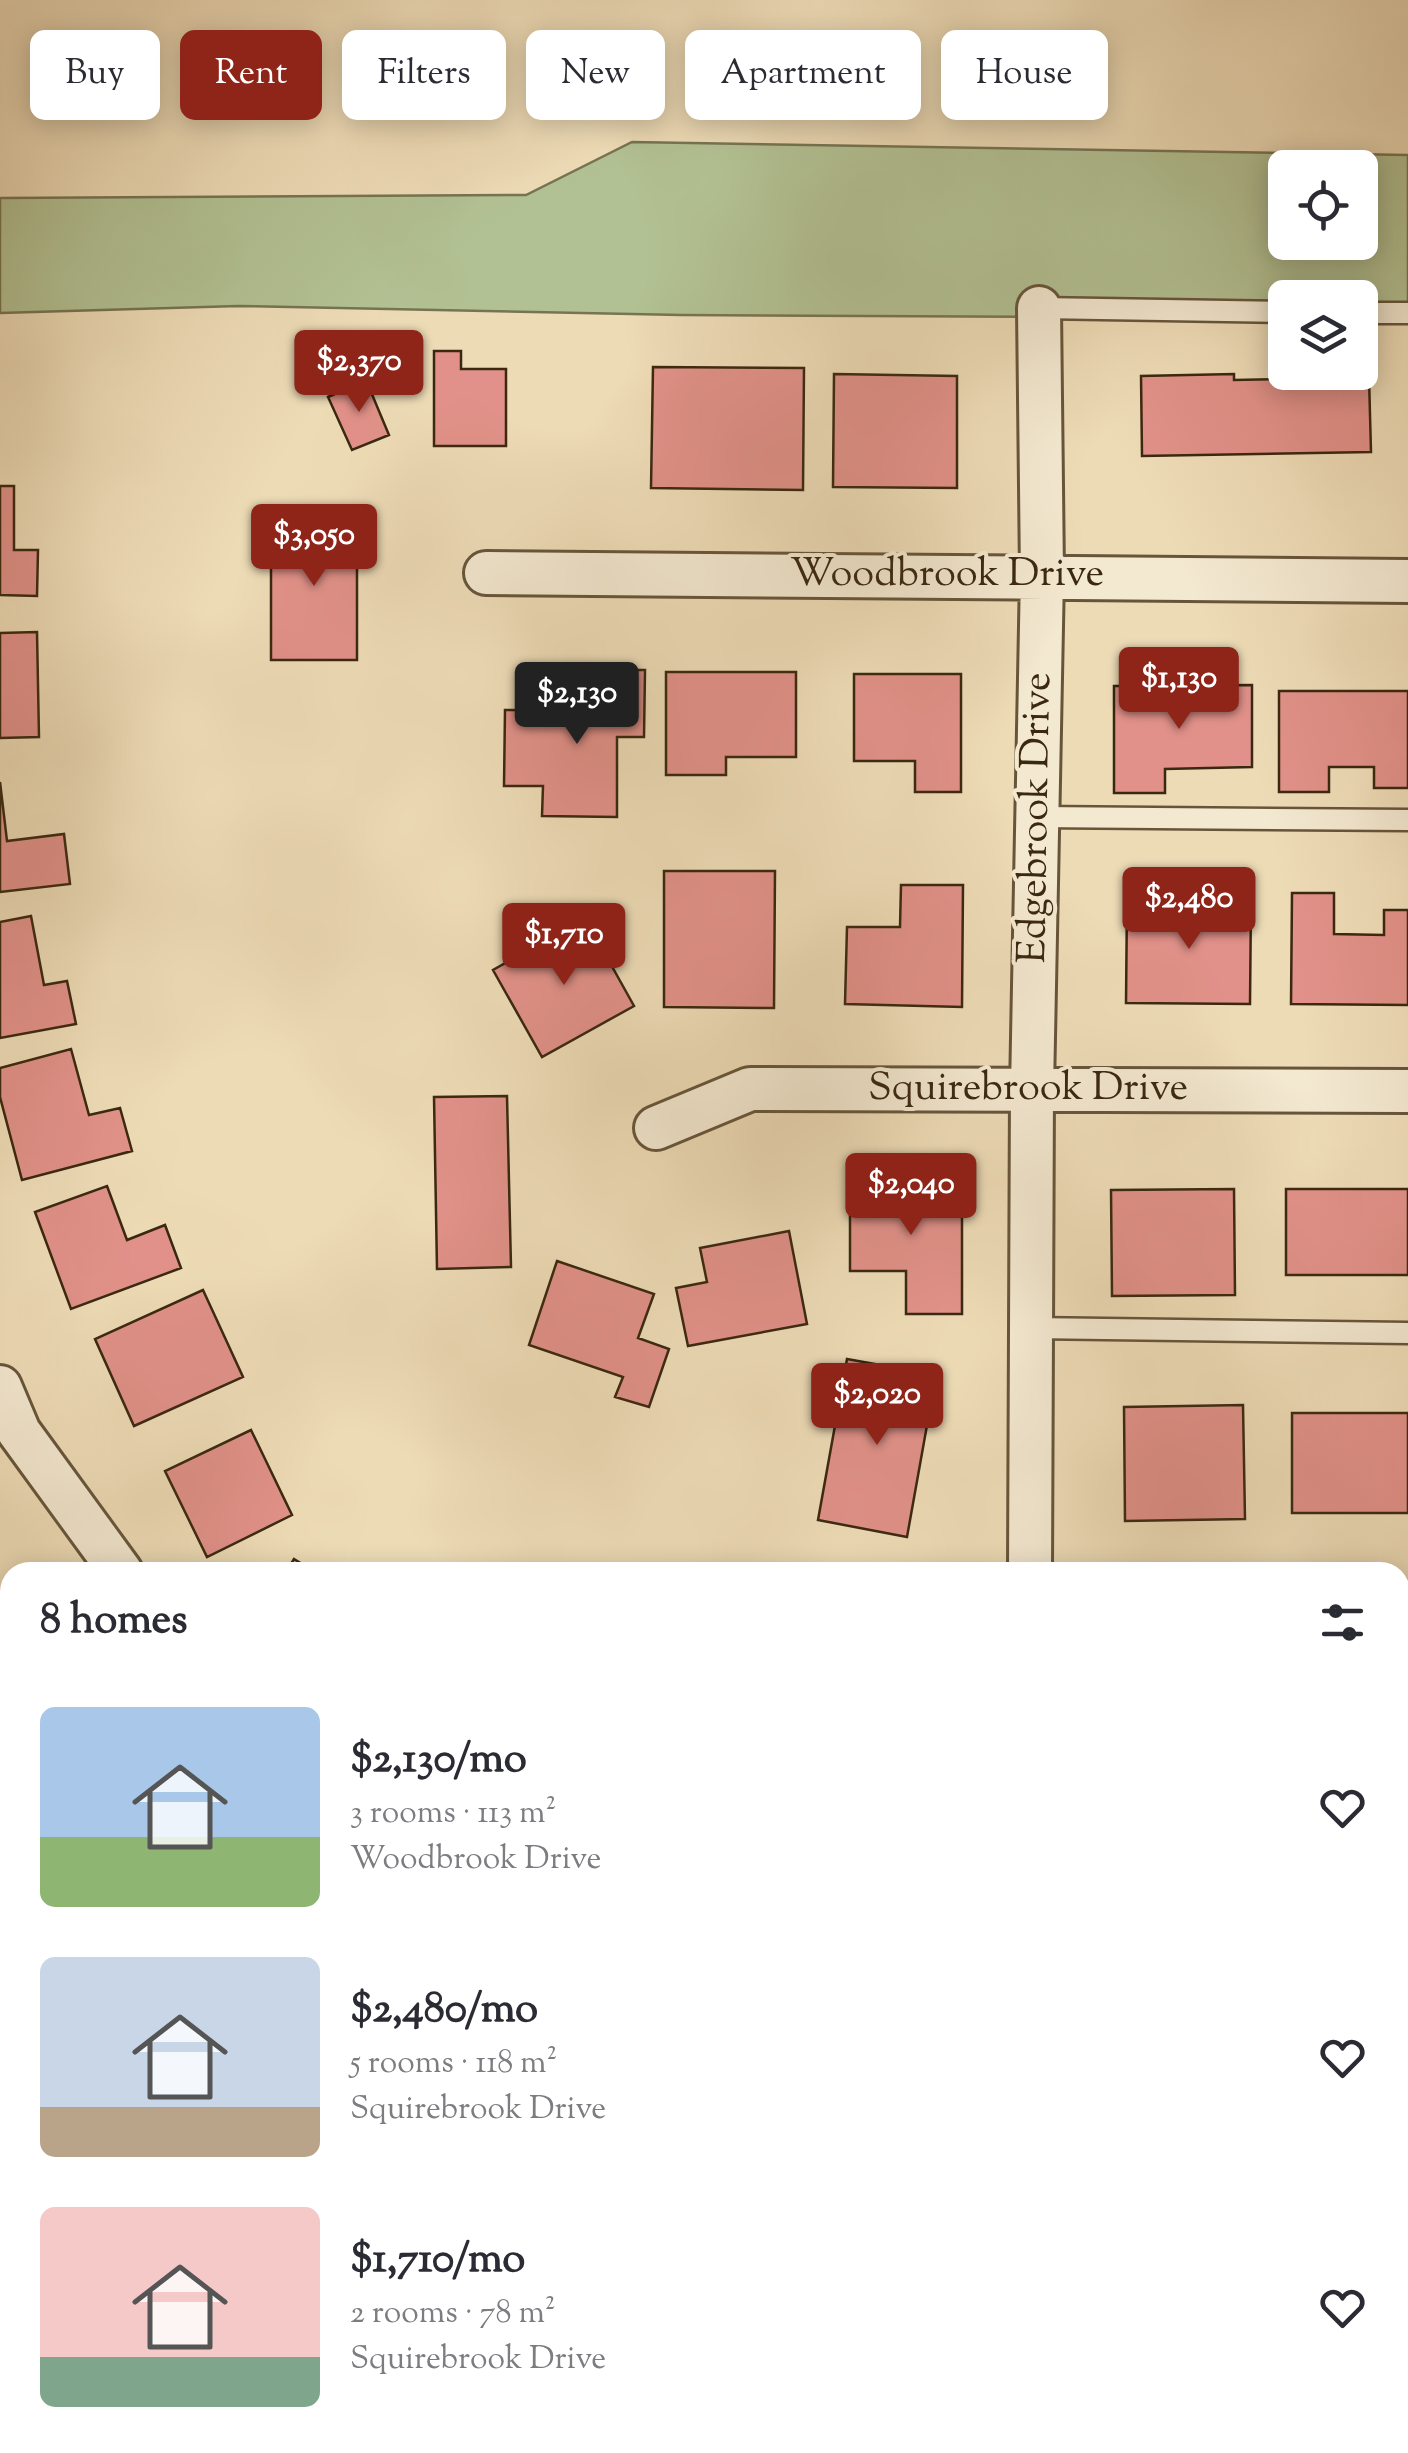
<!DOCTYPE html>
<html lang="en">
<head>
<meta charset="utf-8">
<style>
  body { margin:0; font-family:"Sorts Mill Goudy",serif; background:#f2f2f3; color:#2b2b33; height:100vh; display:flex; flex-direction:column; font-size:38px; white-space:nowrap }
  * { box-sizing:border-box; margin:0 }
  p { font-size:32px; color:#7c7c81 }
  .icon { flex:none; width:55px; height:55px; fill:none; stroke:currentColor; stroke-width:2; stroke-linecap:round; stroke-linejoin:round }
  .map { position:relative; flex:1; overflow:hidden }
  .panel { position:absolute; left:0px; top:1562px; width:1410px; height:892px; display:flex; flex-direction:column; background:#fff; border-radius:30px 30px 0 0; box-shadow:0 5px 25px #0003 }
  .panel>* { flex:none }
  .hud { position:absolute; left:30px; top:30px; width:1350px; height:90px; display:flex; gap:20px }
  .fabs { position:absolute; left:1268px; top:150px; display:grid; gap:20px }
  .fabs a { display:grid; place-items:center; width:110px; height:110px; border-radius:15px; background:#fff; box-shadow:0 5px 25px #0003; font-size:50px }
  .price { position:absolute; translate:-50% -85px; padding:0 22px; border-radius:10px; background:#8f2418; color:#fff; font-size:32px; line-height:65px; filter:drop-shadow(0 2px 5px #0008) }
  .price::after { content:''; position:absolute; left:50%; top:60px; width:30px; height:22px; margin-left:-15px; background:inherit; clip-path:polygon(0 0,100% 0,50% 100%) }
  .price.current { background:#222; color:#fff }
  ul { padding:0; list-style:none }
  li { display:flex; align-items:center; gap:30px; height:250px; padding:0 40px }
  li span { display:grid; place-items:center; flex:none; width:280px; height:200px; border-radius:15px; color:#555 }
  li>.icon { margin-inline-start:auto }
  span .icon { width:120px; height:120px; fill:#fffc; stroke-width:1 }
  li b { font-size:42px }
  h2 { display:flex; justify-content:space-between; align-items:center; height:120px; padding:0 40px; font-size:42px }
  .tag { padding:0 35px; border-radius:15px; background:#fff; box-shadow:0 5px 25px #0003; font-size:35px; line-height:90px }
  .tag.current { background:#8f2418; color:#fff }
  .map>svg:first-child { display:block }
</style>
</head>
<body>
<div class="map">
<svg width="1408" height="2453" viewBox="0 0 1408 2453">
  <rect width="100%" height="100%" fill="#eddbb6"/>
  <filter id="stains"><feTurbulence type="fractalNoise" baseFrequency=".002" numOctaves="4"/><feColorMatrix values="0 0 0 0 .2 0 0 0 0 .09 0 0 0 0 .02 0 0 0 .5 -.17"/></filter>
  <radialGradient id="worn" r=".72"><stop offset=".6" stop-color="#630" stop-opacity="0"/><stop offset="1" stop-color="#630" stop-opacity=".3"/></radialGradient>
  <!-- green -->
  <path fill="#b2c193" stroke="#767452" stroke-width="2.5" fill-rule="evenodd" d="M632,142l776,13v164h-48v-21h-75v20l-604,-3 -443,-9 -238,7v-115l526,-3zM1285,168h75v74h-75z"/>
  <!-- building -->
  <path fill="#e19189" stroke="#3a2810" stroke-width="2.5" d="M434,351h27v18h45v77h-72z
    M653,367l151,1 -1,122 -152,-2z
    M834,374l123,2v112l-124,-1z
    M1234,374v6l135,-3 2,75 -229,4 -1,-80z
    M366,380l23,55 -37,15 -24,-53z
    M0,486h14v64h24l-1,46 -37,-1z
    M271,518h86v142h-86z
    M37,632l2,105 -39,1v-105z
    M594,670h51l-1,67h-27v80l-75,-1 1,-30h-39l1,-76 89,1z
    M666,672h130v85h-70v18h-60z
    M854,674h107v118h-46v-31h-61z
    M1252,685v82l-87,2v24h-51v-107z
    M1279,691h129v97h-34v-21h-45v25h-50z
    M0,782l7,59 57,-7 6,50 -70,8z
    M664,871h111l-1,137 -110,-1z
    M901,885h62l-1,122 -117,-3 2,-77h53z
    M1292,893h42v41l50,1v-25h24v95l-117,-1z
    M1127,898l51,1v20h22v-21h51l-1,106 -124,-1z
    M31,916l13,69 23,-4 9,43 -76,14v-116z
    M585,918l49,88 -92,51 -49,-87z
    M71,1049l18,66 31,-7 12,43 -110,29 -22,-83v-29z
    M507,1096l4,171 -74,2 -3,-172z
    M850,1180h112v134h-56v-43h-56z
    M107,1186l20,54 38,-15 16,43 -110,41 -36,-97z
    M1234,1189l1,106 -123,1 -1,-106z
    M1286,1189h122v86h-122z
    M789,1231l18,93 -119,22 -12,-58 31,-6 -7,-34z
    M557,1261l97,33 -16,44 31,11 -20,58 -34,-10 8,-20 -94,-32z
    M203,1290l40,87 -109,49 -39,-87z
    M847,1359l89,16 -29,162 -89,-17z
    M1243,1405l2,114 -120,2 -1,-114z
    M1292,1413h116v100h-116z
    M251,1430l41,85 -85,42 -42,-86z
    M294,1559l21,13h-29z
    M1400,1719h8v81h-8z
    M0,1990h10v96h-5v-45h-5z
    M4,2315h6v116h-6z
    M649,2445h122v8h-122z
    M803,2445h134v8h-134z
    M992,2445h108v8h-108z
    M1197,2445h51l-5,8h-32z"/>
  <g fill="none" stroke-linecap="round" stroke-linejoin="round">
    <!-- lane casing -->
    <g stroke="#67553a" stroke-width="25">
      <path id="lane" d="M1039,308l246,4
        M1360,313h48
        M1037,817l371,3
        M1031,1328l377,5
        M0,1940h10
        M312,2453l3,-8"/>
    </g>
    <!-- street casing -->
    <g stroke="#67553a" stroke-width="48">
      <path id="street" d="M486,573l922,8
        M656,1128l94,-39 658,2
        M0,1387l19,45 102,140
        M1030,1572l2,-483 10,-514 -3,-267
        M0,1638l10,-6
        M568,2453v-8"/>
    </g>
    <!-- secondary casing -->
    <g stroke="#3a2810" stroke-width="60">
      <path id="secondary" d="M1400,1611l8,1
        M0,2182l10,-2"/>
    </g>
    <!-- lane -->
    <use href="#lane" stroke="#f3e8d0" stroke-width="20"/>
    <!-- street -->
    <use href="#street" stroke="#f3e8d0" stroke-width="42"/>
    <!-- secondary -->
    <use href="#secondary" stroke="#f3e8d0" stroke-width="55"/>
  </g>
  <g text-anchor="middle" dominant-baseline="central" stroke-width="8" stroke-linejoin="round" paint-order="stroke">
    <!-- street labels -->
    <g font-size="40" fill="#3a2810" stroke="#f3e8d0">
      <text x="947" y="575">Woodbrook Drive</text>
      <text transform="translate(1037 818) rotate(-89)">Edgebrook Drive</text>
      <text x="1028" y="1089">Squirebrook Drive</text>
    </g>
  </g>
  <rect width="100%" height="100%" filter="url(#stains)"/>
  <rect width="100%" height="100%" fill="url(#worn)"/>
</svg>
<div class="fabs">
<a><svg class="icon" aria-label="locate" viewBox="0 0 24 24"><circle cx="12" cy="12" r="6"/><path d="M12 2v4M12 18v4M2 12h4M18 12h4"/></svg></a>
<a><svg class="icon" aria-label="layers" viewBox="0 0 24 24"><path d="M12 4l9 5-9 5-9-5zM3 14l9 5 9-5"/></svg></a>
</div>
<b class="price" style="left:359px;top:415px">$2,370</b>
<b class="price" style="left:314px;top:589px">$3,050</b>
<b class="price" style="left:1179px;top:732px">$1,130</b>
<b class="price current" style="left:577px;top:747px">$2,130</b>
<b class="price" style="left:1189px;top:952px">$2,480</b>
<b class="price" style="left:564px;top:988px">$1,710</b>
<b class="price" style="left:911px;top:1238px">$2,040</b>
<b class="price" style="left:877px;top:1448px">$2,020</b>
<div class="hud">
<a class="tag">Buy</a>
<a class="tag current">Rent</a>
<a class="tag">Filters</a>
<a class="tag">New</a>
<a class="tag">Apartment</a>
<a class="tag">House</a>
</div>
<section class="panel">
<h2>8 homes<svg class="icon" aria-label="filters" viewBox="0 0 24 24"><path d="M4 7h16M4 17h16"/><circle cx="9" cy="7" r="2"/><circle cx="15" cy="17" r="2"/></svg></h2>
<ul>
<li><span style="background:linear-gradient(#a9c7e8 65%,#8fb573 0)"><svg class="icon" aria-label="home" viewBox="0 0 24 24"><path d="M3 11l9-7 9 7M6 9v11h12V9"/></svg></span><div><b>$2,130/mo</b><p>3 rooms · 113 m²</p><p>Woodbrook Drive</p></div><svg class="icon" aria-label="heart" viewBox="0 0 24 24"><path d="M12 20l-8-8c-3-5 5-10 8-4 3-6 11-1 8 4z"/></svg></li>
<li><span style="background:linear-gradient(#c9d6e8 75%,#b9a48a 0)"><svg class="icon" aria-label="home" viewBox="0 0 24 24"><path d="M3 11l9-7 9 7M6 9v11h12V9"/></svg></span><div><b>$2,480/mo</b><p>5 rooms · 118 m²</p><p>Squirebrook Drive</p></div><svg class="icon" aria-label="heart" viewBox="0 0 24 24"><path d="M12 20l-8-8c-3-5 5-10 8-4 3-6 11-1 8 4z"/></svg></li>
<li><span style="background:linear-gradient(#f6c9c9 75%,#7fa58c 0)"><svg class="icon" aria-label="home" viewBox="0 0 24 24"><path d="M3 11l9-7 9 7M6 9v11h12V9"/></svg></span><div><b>$1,710/mo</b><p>2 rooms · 78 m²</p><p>Squirebrook Drive</p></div><svg class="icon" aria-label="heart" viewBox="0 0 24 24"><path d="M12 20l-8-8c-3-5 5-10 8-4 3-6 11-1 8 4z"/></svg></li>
</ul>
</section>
</div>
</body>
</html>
